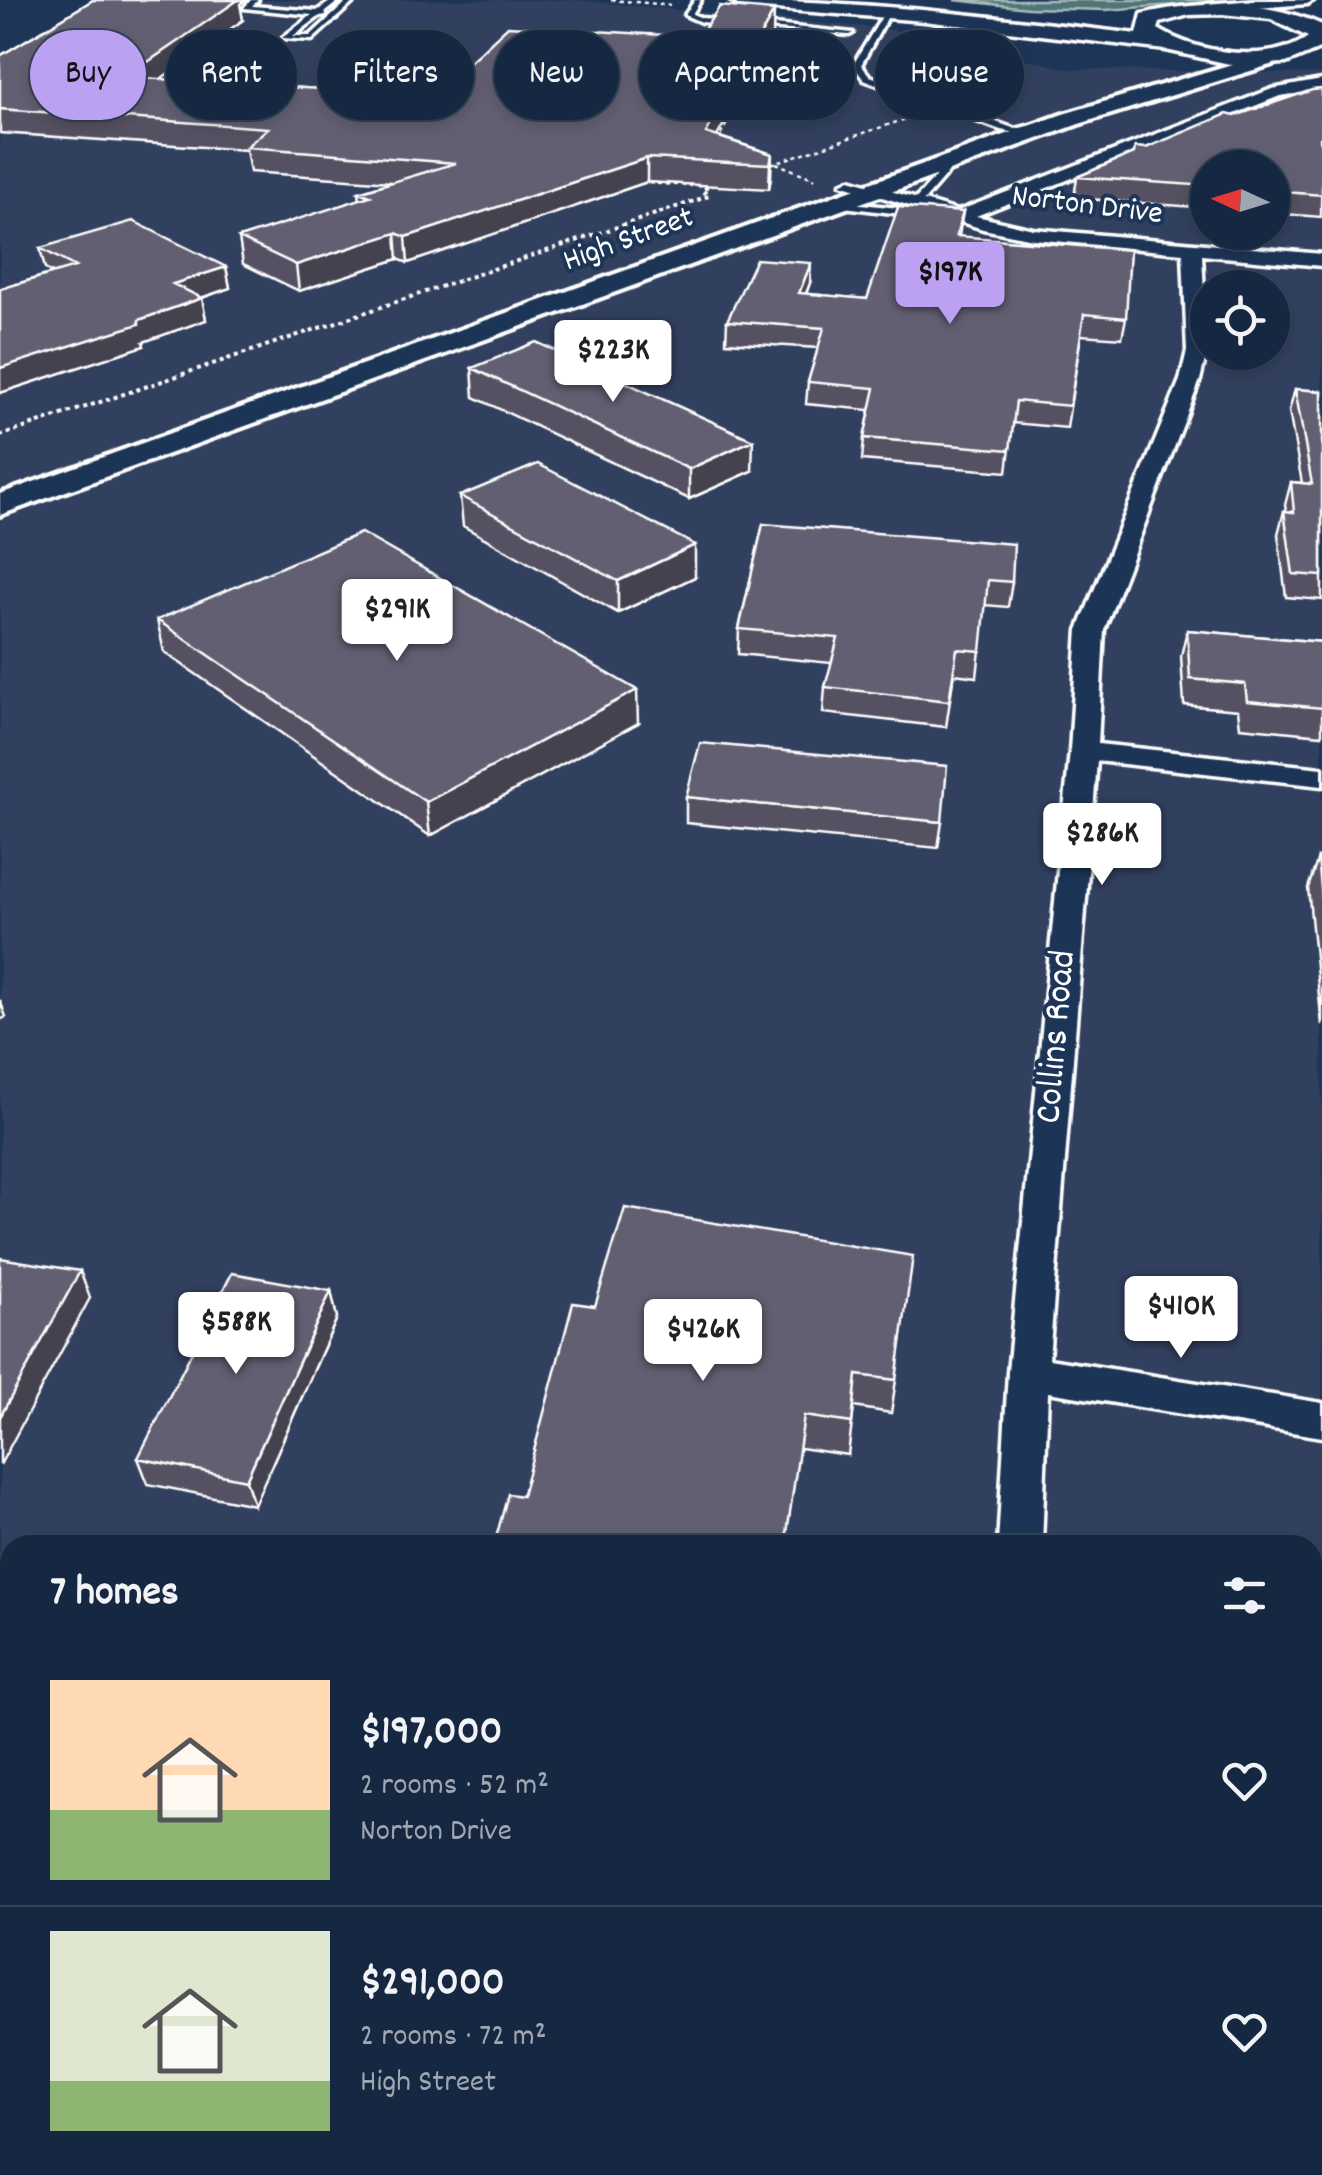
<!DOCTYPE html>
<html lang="en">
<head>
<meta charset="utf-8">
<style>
  body { margin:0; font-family:Dekko,sans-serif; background:#1f3048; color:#f1f3f6; height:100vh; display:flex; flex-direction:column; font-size:38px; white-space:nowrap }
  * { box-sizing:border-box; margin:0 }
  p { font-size:32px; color:#9ea6b1 }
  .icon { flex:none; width:55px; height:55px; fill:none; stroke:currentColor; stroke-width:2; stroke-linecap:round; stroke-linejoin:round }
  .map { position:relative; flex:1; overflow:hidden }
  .side { position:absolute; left:0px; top:1535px; width:1322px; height:640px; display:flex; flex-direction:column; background:#162841; border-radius:30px 30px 0 0; box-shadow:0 5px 15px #0003,0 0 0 2px #35445a }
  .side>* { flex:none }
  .guide { position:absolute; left:30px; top:30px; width:1262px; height:90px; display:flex; gap:20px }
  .needle { width:65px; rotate:274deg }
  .buttons { position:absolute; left:1190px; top:150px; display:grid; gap:20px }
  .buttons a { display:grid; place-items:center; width:100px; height:100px; border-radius:50%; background:#162841; box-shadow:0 5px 15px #0003,0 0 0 2px #35445a; font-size:50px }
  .price { position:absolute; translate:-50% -85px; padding:0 22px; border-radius:10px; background:#fff; color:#222; font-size:32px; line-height:65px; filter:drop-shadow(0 2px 5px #0008) }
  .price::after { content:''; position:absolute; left:50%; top:60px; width:30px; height:22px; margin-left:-15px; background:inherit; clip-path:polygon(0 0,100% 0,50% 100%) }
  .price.on { background:#bca0f2; color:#111 }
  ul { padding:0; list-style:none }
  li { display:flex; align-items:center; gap:30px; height:250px; padding:0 50px }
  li+li { border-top:2px solid #35445a }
  li span { display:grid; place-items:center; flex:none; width:280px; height:200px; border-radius:0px; color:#555 }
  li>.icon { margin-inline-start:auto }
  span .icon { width:120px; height:120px; fill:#fffc; stroke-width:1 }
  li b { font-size:42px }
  h2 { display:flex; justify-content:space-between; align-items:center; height:120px; padding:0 50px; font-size:42px }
  .tag { padding:0 35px; border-radius:45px; background:#162841; box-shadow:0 5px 15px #0003,0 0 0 2px #35445a; font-size:35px; line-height:90px }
  .tag.on { background:#bca0f2; color:#111 }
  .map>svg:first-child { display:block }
</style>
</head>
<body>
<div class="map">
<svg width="1322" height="2175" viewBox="0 0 1322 2175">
  <rect width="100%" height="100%" fill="#1d3557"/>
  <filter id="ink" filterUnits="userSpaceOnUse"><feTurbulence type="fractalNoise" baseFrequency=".01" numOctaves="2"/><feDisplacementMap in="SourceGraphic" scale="20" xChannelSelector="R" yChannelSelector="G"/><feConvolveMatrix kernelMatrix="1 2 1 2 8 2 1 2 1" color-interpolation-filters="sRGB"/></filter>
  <g filter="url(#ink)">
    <!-- built -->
    <path fill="#32415f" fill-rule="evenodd" d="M108,0h464l315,29 182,40 253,5v2101h-1322v-2111zM1208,168h64v64h-64zM1208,288h64v64h-64zM10,1545h1302v620h-1302z"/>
    <!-- green -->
    <path fill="#507576" stroke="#a8baba" stroke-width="2.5" d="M954,0h285l-133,10 -78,-2z"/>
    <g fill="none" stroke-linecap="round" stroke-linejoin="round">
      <!-- service casing -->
      <g stroke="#fff" stroke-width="7">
        <path id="service" d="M251,0h7l-6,6 65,5 16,-11h7l-15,12 1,3 -6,1 -27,20h17l39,-36h7l-44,40 -30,-2 30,-23 -68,-7z
          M695,0h6l-9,14 10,4 151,15 -4,2 -148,-13 -16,-7z
          M886,10l5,1 -30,54 9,11 137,50 9,3 20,-5 3,4 -23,5 -15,-3 -137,-50 -11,-15z
          M952,158l7,2 -39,45h-6v-4z
          M832,201l86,9 4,3 -4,3 -83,-10z"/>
      </g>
      <!-- minor casing -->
      <g stroke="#fff" stroke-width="7">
        <path id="minor" d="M1256,0h58l-7,4 -101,8 -7,-4 7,-4z
          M1322,80v10l-42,6 -304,120 57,13 289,25v12l-120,-11 5,96 -7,29 -96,250 -6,114 224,24v18l-225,-25 -48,598 273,44v34l-274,-45 -6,153h-44l10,-173 62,-621 8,-121 102,-250 7,-29 -4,-98 -150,-14 -50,-10 -142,-45 9,-5 108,32 314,-122z
          M0,1679l10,2v46l-10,-2z
          M952,2165h56l-1,10h-56z"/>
      </g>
      <!-- secondary casing -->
      <g stroke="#fff" stroke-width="8">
        <path id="secondary" d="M1286,48l10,6 -3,4 -214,66 -1079,391v-21l1063,-380z"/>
      </g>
      <!-- trunk casing -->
      <g stroke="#fff" stroke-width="7">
        <path id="trunk" d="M729,0c138,0 272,18 408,34l5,-20c59,-14 125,-14 180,11v23l-36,15 -52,2 -68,-15 -242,-29 -184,-15zM1222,14l49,5 37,18c-38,28 -112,16 -150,-8l2,-6 29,-8z"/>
      </g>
      <!-- path-far2 -->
      <path stroke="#fff" stroke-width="2.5" stroke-dasharray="4 4" stroke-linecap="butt" d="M611,0l59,5
        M717,142l44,-83h-9
        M764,162l7,2 138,-46
        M776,163l39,16
        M641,182l39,2"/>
      <!-- path-far1 -->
      <path stroke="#fff" stroke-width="4" stroke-dasharray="4 4" stroke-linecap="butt" d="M641,182l67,4
        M0,436l709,-240 -7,-6 15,-7"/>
      <!-- path -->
      <path stroke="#fff" stroke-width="9" stroke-dasharray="11 11" stroke-linecap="butt" d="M0,1752l10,3
        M1086,2165v10"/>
      <!-- service -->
      <use href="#service" fill="#1d3557" fill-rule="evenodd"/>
      <!-- minor -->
      <use href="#minor" fill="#1d3557" fill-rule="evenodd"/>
      <!-- secondary -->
      <use href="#secondary" fill="#1d3557" fill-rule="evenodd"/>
      <!-- trunk -->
      <use href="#trunk" fill="#1d3557" fill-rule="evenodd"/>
    </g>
    <!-- wall -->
    <path fill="#545162" stroke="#fff" stroke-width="2.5" d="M93,0h152l-5,4 3,16 -83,59 273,17 266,-59 75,-26 -1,21 -56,104 55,18 -3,35 -122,-7 -239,81 -10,-4 -99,32 -56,-27 -4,-26 121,-38 -1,-8 32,-10 -141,-10 -4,-22 -246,-17v-77z
      M1322,89l-1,128 -49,-4v-45h-64v40l-134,-10 3,-21 69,-29 89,-32z
      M963,212l-4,24 167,82 -4,20 -41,-3 -14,93 -54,-5 -6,49 -145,-12 2,-22 6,-28 -64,-6 2,-22 10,-34 -92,-6 1,-21 83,-38 -4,11 61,5z
      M40,248l186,19 4,21 -28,10 4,22 -63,22 1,4 -144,47v-104l53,-16 -8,-4z
      M472,368l280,103 -63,28 -215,-102z
      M1295,389l27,2v209l-36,-3 -8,-63 6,-23h2l-1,-6 6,-23 11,1 -13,-72z
      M460,496l235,81 -77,36 -155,-87z
      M763,524l249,58 -4,25 -23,-2 -8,72 -23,-3 -8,53 -123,-14 2,-26 7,-24 -94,-9 1,-25z
      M157,620l481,103 -208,113 -266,-184z
      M1187,630l135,12v93l-82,-8 -2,-17 -54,-5 -3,-49z
      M686,797l256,25 -4,26 -252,-25z
      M1318,858l4,1v166l-14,-137z
      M331,1291l6,27 -83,187 -106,-21 -10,-26z
      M595,1306l301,74 -5,33 -37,-6 -6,48 -48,-7 -278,48z
      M1261,2165h51l10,10h-60z"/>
    <!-- shaded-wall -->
    <path fill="#454250" stroke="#fff" stroke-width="2.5" d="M221,0h24l-5,4 3,16 -112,80 -5,-23z
      M774,11l-1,21 -67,125v-24z
      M772,154l-1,24 -2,11 1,-25z
      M647,158v24l-239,81 -2,-26z
      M396,233l2,26 -99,32 -3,-26z
      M811,263l-1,20 -12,31 1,-21z
      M226,267l4,21 -53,18 -4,-22z
      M202,298l4,22 -63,22 1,4 -144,47v-25z
      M753,440l-1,31 -63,28v-30z
      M695,545v32l-77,36v-32z
      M637,690l1,33 -208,113 -4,-34z
      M0,1000l6,17 -6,3z
      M80,1271l10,27 -90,167v-48z
      M331,1291l6,27 -83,187 -8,-25z
      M24,2165h22l-4,10h-22z"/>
    <!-- building -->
    <path fill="#625e72" stroke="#fff" stroke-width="2.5" d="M93,0h145l-112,77 307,19 75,-70 191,11 21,-31 54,5 -68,122 66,21 -2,10 -123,-6 -241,79 -10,-4 -100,32 -57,-27 131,-42 -11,-4 97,-29 -210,-16 22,-19 -268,-19v-53z
      M1322,89v48l-2,1 2,17v40l-50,-4v-23h-64v18l-131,-9 57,-24 1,-6 11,1 81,-34 8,2 77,-26z
      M898,207l65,5 -7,24 174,14 -4,68 -42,-4 -14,92 -54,-5 -6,49 -146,-12 11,-50 -67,-6 16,-54 -97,-7 29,-62 55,4 -12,30 68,6z
      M133,221l93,46 -53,17 29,14 -63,22v4l-139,44v-79l75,-22 -35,-19z
      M536,342l217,98 -64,29 -217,-101z
      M1295,389l27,2v185l-29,-2 -9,-63 10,1 -3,-30 21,2z
      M538,464l157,81 -77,36 -158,-85z
      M763,524l251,20 -2,38 -24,-2 -7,71 -24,-2 -8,52 -124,-14 13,-49 -99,-9z
      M361,533l276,157 -211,112 -269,-182z
      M1187,630l135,12v66l-75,-7 -2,-17 -55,-5z
      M700,743l247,23 -5,56 -256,-25z
      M1318,858l4,1v39z
      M625,1208l288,48 -17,124 -39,-5 -5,48 -48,-7 -18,124 32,5h-324l14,-51 14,2 51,-193 22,3z
      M0,1258l80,13 -80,146z
      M232,1273l99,18 -85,189 -108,-22z
      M0,1957l10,2v206h14l-4,10h-20z
      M1312,2023l10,2v150h-28l-16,-3 -1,-7h35z"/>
  </g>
  <g text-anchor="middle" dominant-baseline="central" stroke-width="8" stroke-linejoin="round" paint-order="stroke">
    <!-- far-street labels -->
    <g font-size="32" fill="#fff" stroke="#1d3557">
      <text transform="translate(1087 207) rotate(7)">Norton Drive</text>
      <text transform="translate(629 241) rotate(-20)">High Street</text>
    </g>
    <!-- street labels -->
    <g font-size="38" fill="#fff" stroke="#1d3557">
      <text transform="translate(1058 1037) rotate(-85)">Collins Road</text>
    </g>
  </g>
</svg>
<div class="buttons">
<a><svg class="needle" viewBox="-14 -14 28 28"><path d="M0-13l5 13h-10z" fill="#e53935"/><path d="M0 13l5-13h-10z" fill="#9ea6b1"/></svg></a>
<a><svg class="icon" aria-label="locate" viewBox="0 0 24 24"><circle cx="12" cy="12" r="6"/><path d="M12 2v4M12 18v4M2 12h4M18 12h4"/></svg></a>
</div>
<b class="price on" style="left:950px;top:327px">$197K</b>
<b class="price" style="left:613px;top:405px">$223K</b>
<b class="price" style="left:397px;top:664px">$291K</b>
<b class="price" style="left:1102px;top:888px">$286K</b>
<b class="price" style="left:1181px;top:1361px">$410K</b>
<b class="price" style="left:236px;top:1377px">$588K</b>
<b class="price" style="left:703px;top:1384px">$426K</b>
<div class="guide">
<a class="tag on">Buy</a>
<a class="tag">Rent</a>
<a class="tag">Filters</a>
<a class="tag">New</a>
<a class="tag">Apartment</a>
<a class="tag">House</a>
</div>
<section class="side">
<h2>7 homes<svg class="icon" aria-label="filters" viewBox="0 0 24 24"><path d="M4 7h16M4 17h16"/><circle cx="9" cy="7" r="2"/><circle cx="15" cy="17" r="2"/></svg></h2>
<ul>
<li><span style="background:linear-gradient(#ffd9b3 65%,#8fb573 0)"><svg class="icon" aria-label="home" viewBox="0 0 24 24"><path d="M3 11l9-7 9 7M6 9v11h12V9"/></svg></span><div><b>$197,000</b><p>2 rooms · 52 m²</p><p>Norton Drive</p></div><svg class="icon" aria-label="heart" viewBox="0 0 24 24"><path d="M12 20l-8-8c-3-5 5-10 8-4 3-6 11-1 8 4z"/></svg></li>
<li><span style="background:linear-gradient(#dfe7d0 75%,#8fb573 0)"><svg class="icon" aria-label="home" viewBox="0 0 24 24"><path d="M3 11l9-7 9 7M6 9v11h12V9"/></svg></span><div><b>$291,000</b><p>2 rooms · 72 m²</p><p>High Street</p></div><svg class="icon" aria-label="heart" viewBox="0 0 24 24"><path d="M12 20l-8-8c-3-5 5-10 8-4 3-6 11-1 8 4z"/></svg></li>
</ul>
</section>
</div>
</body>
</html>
